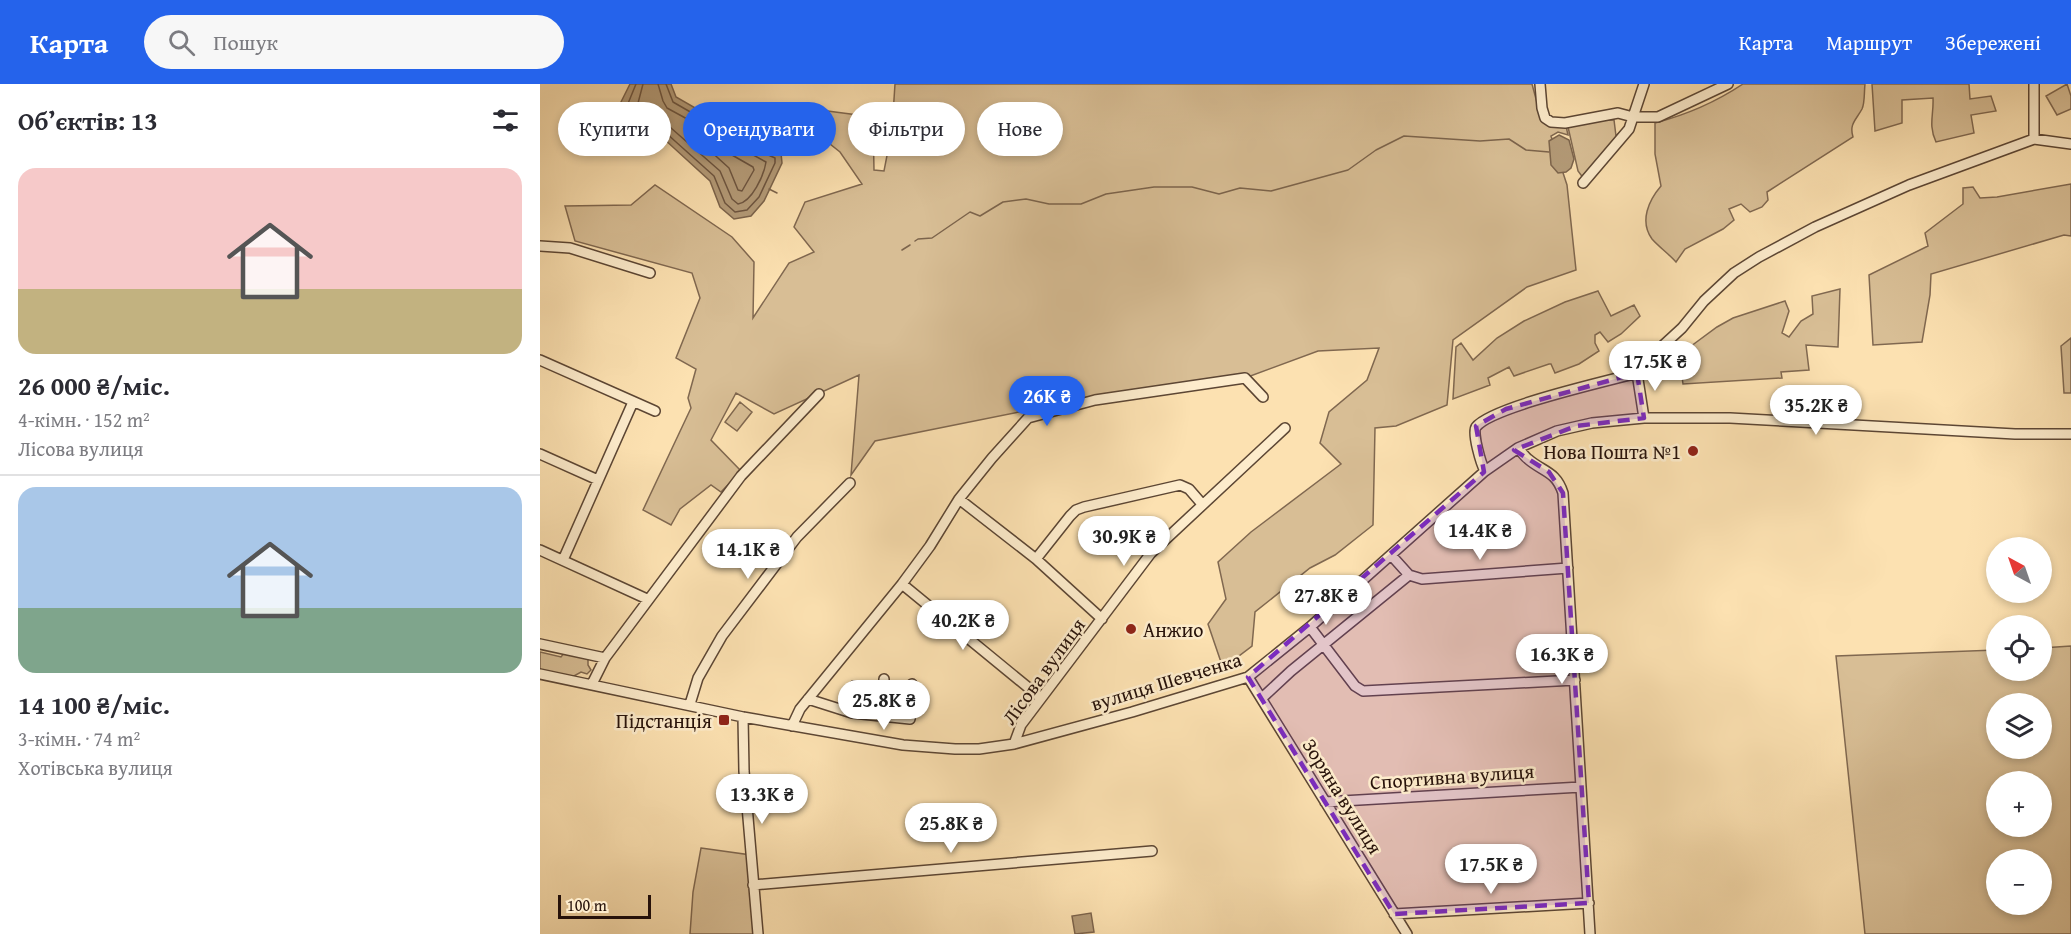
<!DOCTYPE html>
<html lang="uk">
<head>
<meta charset="utf-8">
<style>
  body { margin:0; font-family:"Gentium Book Plus",serif; background:#f7f7f7; color:#2b2b33; height:100vh; display:flex; flex-direction:column; font-size:22px; white-space:nowrap }
  * { box-sizing:border-box; margin:0 }
  p { font-size:20px; color:#7c7c81 }
  .icon { flex:none; width:33px; height:33px; fill:none; stroke:currentColor; stroke-width:2; stroke-linecap:round; stroke-linejoin:round }
  .map { position:relative; flex:1; overflow:hidden }
  .details { display:flex; flex-direction:column; background:#fff; width:540px }
  .details>* { flex:none }
  .top-card { position:absolute; left:18px; top:18px; width:570px; height:54px; display:flex; gap:12px }
  .needle { width:39px; rotate:320deg }
  .buttons { position:absolute; left:1446px; top:453px; display:grid; gap:12px }
  .buttons a { display:grid; place-items:center; width:66px; height:66px; border-radius:50%; background:#fff; box-shadow:0 3px 9px #0003; font-size:30px }
  .scale { position:absolute; left:18px; bottom:15px; width:93px; box-sizing:border-box; padding-left:6px; border:3px solid #27120a; border-top:0; font-size:16px; line-height:21px; white-space:nowrap; color:#27120a; -webkit-text-stroke:4px #fdeccc; paint-order:stroke }
  .price { position:absolute; translate:-50% -51px; padding:0 14px; border-radius:21px; background:#fff; color:#222; font-size:20px; line-height:39px; filter:drop-shadow(0 2px 3px #0008) }
  .price::after { content:''; position:absolute; left:50%; top:36px; width:18px; height:14px; margin-left:-9px; background:inherit; clip-path:polygon(0 0,100% 0,50% 100%) }
  .price.on { background:#2563eb; color:#fff }
  ul { padding:0; list-style:none }
  li { display:grid; align-content:center; gap:12px; height:318px; padding:0 18px }
  li+li { border-top:2px solid #e1e1e2 }
  li span { display:grid; place-items:center; height:186px; border-radius:18px; color:#555 }
  li>.icon { margin-inline-start:auto }
  span .icon { width:108px; height:108px; fill:#fffc; stroke-width:1 }
  li b { font-size:26px }
  h2 { display:flex; justify-content:space-between; align-items:center; height:72px; padding:0 18px; font-size:26px }
  .pill { padding:0 21px; border-radius:27px; background:#fff; box-shadow:0 3px 9px #0003; font-size:21px; line-height:54px }
  .pill.on { background:#2563eb; color:#fff }
  header { display:flex; align-items:center; gap:36px; box-sizing:border-box; height:84px; padding:0 30px; background:#2563eb; color:#fff }
  header strong { font-size:28px }
  nav { display:flex; gap:33px; margin-inline-start:auto; font-size:21px }
  .search { width:420px; height:54px; background:#f7f7f7; display:flex; align-items:center; gap:15px; box-sizing:border-box; padding:0 21px; border-radius:33px; color:#7c7c81; font-size:22px }
  main { display:flex; flex:1; min-height:0 }
  .map>svg:first-child { display:block }
</style>
</head>
<body>
<header>
<strong>Карта</strong>
<div class="search"><svg class="icon" aria-label="search" viewBox="0 0 24 24"><circle cx="10" cy="10" r="6"/><path d="M15 15l6 6"/></svg>Пошук</div>
<nav><a>Карта</a><a>Маршрут</a><a>Збережені</a></nav>
</header>
<main>
<section class="details">
<h2>Об’єктів: 13<svg class="icon" aria-label="filters" viewBox="0 0 24 24"><path d="M4 7h16M4 17h16"/><circle cx="9" cy="7" r="2"/><circle cx="15" cy="17" r="2"/></svg></h2>
<ul>
<li><span style="background:linear-gradient(#f6c9c9 65%,#c2b280 0)"><svg class="icon" aria-label="home" viewBox="0 0 24 24"><path d="M3 11l9-7 9 7M6 9v11h12V9"/></svg></span><div><b>26 000 ₴/міс.</b><p>4-кімн. · 152 m²</p><p>Лісова вулиця</p></div></li>
<li><span style="background:linear-gradient(#a9c7e8 65%,#7fa58c 0)"><svg class="icon" aria-label="home" viewBox="0 0 24 24"><path d="M3 11l9-7 9 7M6 9v11h12V9"/></svg></span><div><b>14 100 ₴/міс.</b><p>3-кімн. · 74 m²</p><p>Хотівська вулиця</p></div></li>
</ul>
</section>
<div class="map">
<svg width="1531" height="850" viewBox="0 0 1531 850">
  <rect width="100%" height="100%" fill="#fce1b1"/>
  <filter id="stains"><feTurbulence type="fractalNoise" baseFrequency=".00333" numOctaves="4"/><feColorMatrix values="0 0 0 0 .2 0 0 0 0 .09 0 0 0 0 .02 0 0 0 .5 -.17"/></filter>
  <radialGradient id="worn" r=".72"><stop offset=".6" stop-color="#630" stop-opacity="0"/><stop offset="1" stop-color="#630" stop-opacity=".3"/></radialGradient>
  <!-- green -->
  <path fill="#d8be95" stroke="#806850" stroke-width="1.5" fill-rule="evenodd" d="M355,0h637l8,30 26,12 2,9 -10,-3 -7,4 16,49 9,85 -49,17 -74,53 -6,65 -51,21 -21,2 -2,97 -38,30 -25,13 -55,44 -3,34 -29,22 -15,-44 18,-25 -8,-37 33,-30 90,-68 -21,-21 9,-31 38,-32 12,-32 -61,3 -73,27 -142,17 -228,46 -24,34 8,-100 -85,39 -38,-21 -25,47 30,31 -20,21 -10,-7 -31,24 -9,16 -28,-15 48,-102 -3,-10 8,-29 -20,-11 24,-60 -8,-25 -117,-32 -10,-35 66,-1 24,-20 77,52 22,25 -1,56 36,-55 25,-11 -20,-25 11,-25 57,-18 -22,-32 -44,-35 24,-7 53,7 1,53 10,1 8,-41z
    M1203,0h122c-1,8 0,19 -3,25 -6,11 -13,15 -9,28l-86,55 1,8 -6,7 -12,5 -9,-8 -12,5 5,11 -11,9 -38,20 -9,13c-7,-8 -17,-15 -24,-23 -13,-18 -3,-39 9,-53l-6,-32v-31c31,-8 61,-21 88,-39z
    M1332,0h97l1,15 21,-3 5,15 -25,4 3,18 -38,9c-8,-17 -2,-28 -3,-44l-31,2v23l-27,8z
    M1527,0l4,12v13l-14,6 -11,-19z
    M1051,36h23l2,16 7,-7 4,-1 -43,51 -6,-8 -10,-44z
    M1531,100v52l-7,-1 -133,39 -1,21 -8,47 -49,3 -4,-70 59,-29 -3,-13 38,-29v-16l10,-1 7,11 17,-1z
    M1300,205l-2,58 -32,-2 3,25 -28,2 1,6 -99,6 -4,-29 38,-28 16,-9 52,-17 4,10 -7,22 7,4 12,-16 12,-7 -1,-18z
    M1058,207l13,25 23,-11 6,11 -19,18 -13,8 -8,-10 -5,3v8l4,8 -20,13 -24,9 -4,-9h-2l-35,12 -5,-9 -21,11 2,7 -37,14 3,-52 5,-4 12,17 24,-22 27,-17 41,-19z
    M1531,254v55h-7l-3,-47z
    M200,318l12,10 -15,19 -12,-9z
    M1531,562v288h-206l-29,-278 160,-6v20h46v-22zM1456,620h46v44h-46zM1456,698h46v44h-46zM1456,776h46v44h-46z
    M0,568l21,5 4,-5 20,3 3,4v6l3,5 -4,4 -6,-2 -7,4h-9l-25,-5z
    M161,764l50,7 7,79h-68l3,-42z"/>
  <!-- water -->
  <path fill="#b49b78" stroke="#7c644c" stroke-width="1.5" d="M90,0h41l5,13 80,46 25,10 1,10 -18,38 -13,15 -17,3 -14,-12 -10,-26 -47,-43 -30,-16 -15,-14z
    M1019,51l10,5 5,19 -3,9 -5,4 -8,1 -7,-8 -2,-24z
    M551,829l3,19 -19,2 -3,-18z"/>
  <g fill="none" stroke-linecap="round" stroke-linejoin="round">
    <!-- shore -->
    <path stroke="#6e5641" stroke-width="1.5" d="M96,0l-9,22 1,3 9,8 29,16 48,43 11,27 10,9 12,-2 12,-13 16,-34v-5l-22,-10 -80,-46 -7,-18
      M103,0l-6,23 34,21 49,43 12,28 6,5c14,-2 26,-29 28,-42l-99,-54 -4,-7 -5,-17
      M167,59h4l42,24 1,3 -12,21 -4,-1 -9,-22 -22,-20z"/>
    <!-- stream -->
    <path stroke="#7c644c" stroke-width="1.5" d="M229,105l8,4
      M375,157l3,-2 14,-1 38,-26 10,4 23,-14 23,-3 23,5h32l25,-10 48,-7h38l27,7 21,-6 31,3 77,-21 28,-20 28,-14 76,5 29,-2 17,11 23,2
      M362,166l8,-5"/>
    <!-- minor casing -->
    <g stroke="#5c4634" stroke-width="12">
      <path id="minor" d="M1000,0l2,24 3,10 6,4 14,1 53,-10 15,4h25l70,-33
        M1494,0v55
        M1043,99l46,-54 15,-45
        M0,162l30,2 80,25
        M0,276l115,51
        M1097,289l7,45
        M978,364c3,3 6,8 10,11 15,13 28,12 35,34l27,441
        M0,370l58,26
        M945,387c-4,-7 -13,-38 -9,-44 15,-20 132,-46 161,-54l8,-11 37,-34 22,-27 30,-28 25,-16 56,-30 94,-42 125,-46 37,5
        M419,415l77,60 66,60
        M0,466l107,49
        M851,471l18,20 13,4 146,-11
        M496,475l34,-43 6,-6 8,-3 96,-22 9,4 13,15
        M23,476l70,-158
        M362,500l139,114
        M770,543l45,59 8,5 212,-11
        M0,560l65,14
        M0,590l203,43 160,28 52,4h24l35,-5 118,-32 116,-35 62,-50 175,-156 33,-23 39,-17 35,-8 52,-5h86l285,16h56
        M708,593l159,257
        M52,600l13,-26 136,-182 78,-82
        M722,614l29,-27 118,-96
        M268,615l44,14 58,6 2,-35
        M150,620l8,-26 24,-42 75,-99 53,-54
        M312,629l2,-27
        M203,633l1,54 14,163
        M342,633l2,-38
        M252,642l8,-17 102,-125 28,-38 29,-47 33,-41 36,-40 67,-18 150,-22 18,19
        M474,660l7,-19 130,-172 134,-125
        M785,718l256,-15
        M213,801l399,-34
        M854,830l195,-11"/>
    </g>
    <!-- minor -->
    <use href="#minor" stroke="#fdeccc" stroke-width="9"/>
  </g>
  <!-- marked area -->
  <path fill="#7b2cbf" fill-opacity="0.2" stroke="#7b2cbf" stroke-width="4.5" stroke-dasharray="12 8" stroke-linejoin="round" d="M1097,289l7,45 -68,8 -62,24 35,22 14,21 26,410 -195,11 -146,-237 236,-205 -8,-46 30,-17z"/>
  <!-- markers -->
  <g fill="#8f2418" stroke="#fdeccc" stroke-width="2">
    <circle cx="1153" cy="367" r="6"/>
    <circle cx="591" cy="545" r="6"/>
    <rect x="178" y="630" width="12" height="12" rx="3"/>
  </g>
  <g text-anchor="middle" dominant-baseline="central" stroke-width="5" stroke-linejoin="round" paint-order="stroke">
    <!-- poi labels -->
    <g font-size="20" fill="#27120a" stroke="#fdeccc" text-anchor="end">
      <text x="1141" y="367">Нова Пошта №1</text>
      <text x="603" y="545" text-anchor="start">Анжио</text>
      <text x="172" y="636">Підстанція</text>
    </g>
    <!-- street labels -->
    <g font-size="20" fill="#27120a" stroke="#fdeccc">
      <text transform="translate(503 587) rotate(-54)">Лісова вулиця</text>
      <text transform="translate(626 597) rotate(-17)">вулиця Шевченка</text>
      <text transform="translate(912 692) rotate(-4)">Спортивна вулиця</text>
      <text transform="translate(803 712) rotate(58)">Зоряна вулиця</text>
    </g>
  </g>
  <rect width="100%" height="100%" filter="url(#stains)"/>
  <rect width="100%" height="100%" fill="url(#worn)"/>
</svg>
<div class="buttons">
<a><svg class="needle" viewBox="-14 -14 28 28"><path d="M0-13l5 13h-10z" fill="#e53935"/><path d="M0 13l5-13h-10z" fill="#7c7c81"/></svg></a>
<a><svg class="icon" aria-label="locate" viewBox="0 0 24 24"><circle cx="12" cy="12" r="6"/><path d="M12 2v4M12 18v4M2 12h4M18 12h4"/></svg></a>
<a><svg class="icon" aria-label="layers" viewBox="0 0 24 24"><path d="M12 4l9 5-9 5-9-5zM3 14l9 5 9-5"/></svg></a>
<a>+</a>
<a>−</a>
</div>
<div class="scale">100 m</div>
<b class="price" style="left:1115px;top:308px">17.5K ₴</b>
<b class="price on" style="left:507px;top:343px">26K ₴</b>
<b class="price" style="left:1276px;top:352px">35.2K ₴</b>
<b class="price" style="left:940px;top:477px">14.4K ₴</b>
<b class="price" style="left:584px;top:483px">30.9K ₴</b>
<b class="price" style="left:208px;top:496px">14.1K ₴</b>
<b class="price" style="left:786px;top:542px">27.8K ₴</b>
<b class="price" style="left:423px;top:567px">40.2K ₴</b>
<b class="price" style="left:1022px;top:601px">16.3K ₴</b>
<b class="price" style="left:344px;top:647px">25.8K ₴</b>
<b class="price" style="left:222px;top:741px">13.3K ₴</b>
<b class="price" style="left:411px;top:770px">25.8K ₴</b>
<b class="price" style="left:951px;top:811px">17.5K ₴</b>
<div class="top-card">
<a class="pill">Купити</a>
<a class="pill on">Орендувати</a>
<a class="pill">Фільтри</a>
<a class="pill">Нове</a>
</div>
</div>
</main>
</body>
</html>
